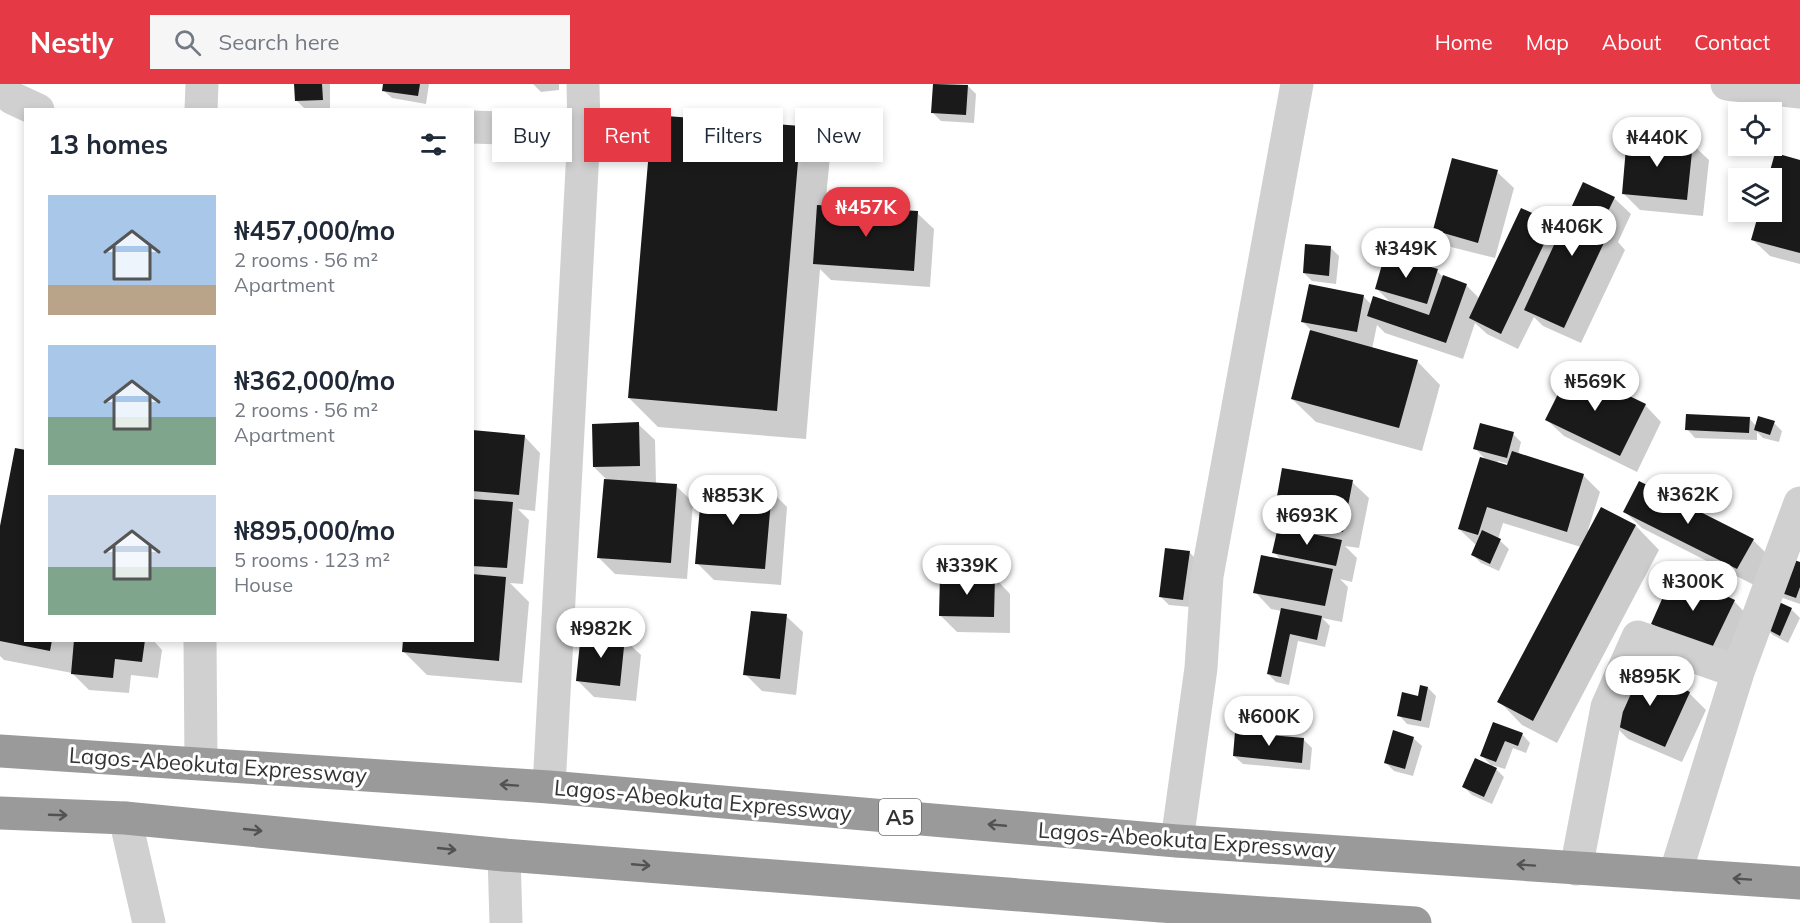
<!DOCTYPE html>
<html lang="en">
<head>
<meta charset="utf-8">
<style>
  body { margin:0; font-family:Mulish,sans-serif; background:#f6f6f7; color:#1f2937; height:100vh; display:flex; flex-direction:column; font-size:22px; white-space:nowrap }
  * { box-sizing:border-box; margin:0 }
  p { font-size:20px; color:#747a83 }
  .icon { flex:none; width:33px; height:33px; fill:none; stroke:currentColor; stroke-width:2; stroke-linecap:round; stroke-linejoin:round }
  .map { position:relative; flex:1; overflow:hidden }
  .side { position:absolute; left:24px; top:24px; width:450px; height:534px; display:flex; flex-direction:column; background:#fff; border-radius:0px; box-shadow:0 3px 9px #0003 }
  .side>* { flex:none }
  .banner { position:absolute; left:492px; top:24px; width:570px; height:54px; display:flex; gap:12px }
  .fabs { position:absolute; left:1728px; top:18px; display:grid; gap:12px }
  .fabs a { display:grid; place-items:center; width:54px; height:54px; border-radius:0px; background:#fff; box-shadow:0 3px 9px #0003; font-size:30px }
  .price { position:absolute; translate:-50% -51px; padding:0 14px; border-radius:21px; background:#fff; color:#222; font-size:20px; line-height:39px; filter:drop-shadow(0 2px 3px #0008) }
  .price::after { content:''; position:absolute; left:50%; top:36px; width:18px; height:14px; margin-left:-9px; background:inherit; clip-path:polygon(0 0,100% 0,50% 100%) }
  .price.selected { background:#e63946; color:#fff }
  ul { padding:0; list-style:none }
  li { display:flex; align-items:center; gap:18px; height:150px; padding:0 24px }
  li span { display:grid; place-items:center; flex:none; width:168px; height:120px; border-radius:0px; color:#555 }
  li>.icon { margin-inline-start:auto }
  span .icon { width:72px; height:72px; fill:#fffc; stroke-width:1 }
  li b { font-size:26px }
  h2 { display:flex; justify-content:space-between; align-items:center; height:72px; padding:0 24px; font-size:26px }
  .chip { padding:0 21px; border-radius:0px; background:#fff; box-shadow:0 3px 9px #0003; font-size:21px; line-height:54px }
  .chip.selected { background:#e63946; color:#fff }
  header { display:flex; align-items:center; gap:36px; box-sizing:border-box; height:84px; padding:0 30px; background:#e63946; color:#fff }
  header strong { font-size:28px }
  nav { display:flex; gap:33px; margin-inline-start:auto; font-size:21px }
  .search { width:420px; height:54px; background:#f6f6f7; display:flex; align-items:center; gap:15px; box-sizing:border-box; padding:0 21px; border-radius:0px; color:#747a83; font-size:22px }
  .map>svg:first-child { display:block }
</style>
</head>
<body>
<header>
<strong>Nestly</strong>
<div class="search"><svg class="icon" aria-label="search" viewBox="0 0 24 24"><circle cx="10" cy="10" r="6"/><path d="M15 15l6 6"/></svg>Search here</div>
<nav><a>Home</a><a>Map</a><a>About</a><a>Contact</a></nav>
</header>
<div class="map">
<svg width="1800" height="839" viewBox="0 0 1800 839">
  <rect width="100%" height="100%" fill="#fff"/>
  <!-- shadow -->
  <path fill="#0003" fill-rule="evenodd" d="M296,0h34v24h-26l-8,-8z
    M384,0h45l-3,20 -34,-6 -9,-8z
    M533,0h26v6l-18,2z
    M935,0l33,2 8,8 -2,29 -33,-2 -9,-9z
    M801,44l29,29 -5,50 92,6 17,16 -4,58 -99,-7 -11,-11 -14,170 -148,-12 -29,-29z
    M1692,60l17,16 -6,56 -63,-6 -17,-17z
    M1776,71l24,6v103l-30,-8 -17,-16 8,-28h11v-34h-2z
    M1497,88l17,16 -19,70 -44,-11 -17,-17z
    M1614,114l17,16 -13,28 7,8 -44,93 -38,-17 -9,-9 -16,32 -31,-15 -12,-11 -12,36 -78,-26 -8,-8 -5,24 45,12 23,24 -18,66 -106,-29 -24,-23 19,-69 -9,-9 61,-25 9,9 20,-1 -16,-16 61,-17 6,6 23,8 14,14 73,-75 9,9z
    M1331,164l8,8 -3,28 -24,-3 -8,-8z
    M1645,321l16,17 -24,50 -73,-36 -17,-16z
    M1749,334l7,8 18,-3 8,8 -3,11 -16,-4 -6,-6v8l-62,-2 -8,-9z
    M638,340l17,16 1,44 20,2 17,16 -6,77 -72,-5 -16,-16 9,-77 -14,-14z
    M472,348l52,4 16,17 -5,58 -17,-2 11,11 -6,64 -13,-1 19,19 -7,81 -95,-8 -23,-23 68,-12z
    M1513,350l8,8 -3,13 65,20 17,17 -12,38 2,1 11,-22 35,17 23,24 -102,193 -35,-18 -23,-24 82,-154 -78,-24 -5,16 11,10 -10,22 -18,-8 -8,-8 3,-10 -17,-16 27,-69 -11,-12zM1498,377l11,3 -1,3 -11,-4z
    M1352,398l17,16 -10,50 -14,-2 12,12 -5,24 -12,-3 8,8 -6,35 -20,-4 8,8 -5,21 -27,-6 -9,44 -13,-3 -8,-8 14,-63 -11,-2 -16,-17 27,-31 -8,-9 11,-22 -10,-11z
    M771,407l16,16 -6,78 -67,-5 -17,-17z
    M1625,428l128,28 16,16 -15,29 -112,-57z
    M0,450l26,106h127l9,10 -4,28 -27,-3 -2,18 -40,-3 -17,-17 -68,-13 -4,-4z
    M1189,468l8,8 -6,47 -22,-2 -9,-9z
    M1800,480v40l-17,-6 -9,-8z
    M994,493l16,17v39l-53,-1 -17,-17z
    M1734,517l16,17 -23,49 -58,-27z
    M1776,518l16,8 8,8 -12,25 -15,-8 -9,-8z
    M786,532l17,16 -7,63 -34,-4 -17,-17z
    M624,555l17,16 -5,46 -42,-4 -16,-16z
    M1428,604l8,8 -7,32 -22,-4 -8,-9z
    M1689,609l17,17 -24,52 -54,-23 -16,-16z
    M1494,640l28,10 8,9 -4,10 -13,-5 -8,21 -13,-4 12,12 -12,27 -20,-9 -8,-8 30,-19 -12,-12z
    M1413,654l9,8 -9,30 -19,-5 -8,-8z
    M1304,656l8,8 -2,22 -67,-6 -9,-8z"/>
  <!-- building -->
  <path fill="#1a1a1a" d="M294,0h28l1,16 -28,1z
    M383,0h37l-2,12 -36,-5z
    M933,0l35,1 -2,30 -35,-2z
    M652,31l149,11 -24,285 -149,-13z
    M1627,52l66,6 -6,58 -65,-6z
    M1775,69l25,7v93l-49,-13 8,-28h13v-34h-4z
    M1452,74l46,12 -20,73 -45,-13z
    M1583,98l32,15 -15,31 9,4 -45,96 -40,-18z
    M817,121l101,6 -4,60 -101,-7z
    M1521,124l33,15 -53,111 -32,-16z
    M1305,160l26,2 -2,30 -26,-3z
    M1385,170l53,15 -11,35 -52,-15z
    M1443,191l24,9 -21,59 -79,-27 6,-20 56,19z
    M1309,200l55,11 -7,37 -56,-10z
    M1310,246l108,30 -19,68 -108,-29z
    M1571,284l75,36 -26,52 -75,-36z
    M1686,330l64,3 -1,16 -64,-3z
    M1758,332l17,5 -5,14 -16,-5z
    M639,338l1,44 -47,1 -1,-43z
    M1480,339l34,9 -7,26 -34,-9z
    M472,346l53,5 -6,60 -47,-4z
    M15,364l11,2v190h26l-2,11 -50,-10v-115z
    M1512,367l72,23 -17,58 -80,-25 -9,28 -20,-6 22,-72 27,8z
    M1282,384l71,12 -10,52 -70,-13z
    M604,395l73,5 -6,79 -74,-5z
    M1639,397l115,58 -17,30 -114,-57z
    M702,400l70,5 -7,80 -70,-5z
    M472,415l41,3 -6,66 -35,-2z
    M1601,423l35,18 -103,196 -36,-19z
    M1278,443l64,13 -6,26 -64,-13z
    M1482,446l19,9 -11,25 -19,-9z
    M1165,464l25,3 -7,49 -24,-3z
    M1261,471l72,14 -8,37 -72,-13z
    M1786,473l14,5v25l-4,11 -23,-8z
    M1674,488l61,28 -25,52 -59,-28z
    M472,490l34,3 -7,84 -97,-9 1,-12h69z
    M940,490l55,2 -1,41 -55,-1z
    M1775,516l17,8 -12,28 -17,-9z
    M1281,524l41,8 -5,24 -27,-6 -9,43 -14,-3z
    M751,527l36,3 -7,65 -37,-4z
    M581,549l44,4 -5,49 -44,-5z
    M74,556h71l-3,22 -27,-3 -2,19 -42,-4z
    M1635,583l55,25 -25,55 -55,-24z
    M1420,601l8,2 -7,34 -24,-5 5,-24 16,4z
    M1493,638l30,11 -5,13 -13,-5 -9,21 -16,-6z
    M1393,646l21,7 -9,32 -21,-6z
    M1235,648l69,6 -2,25 -69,-7z
    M1475,674l22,10 -13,29 -22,-10z"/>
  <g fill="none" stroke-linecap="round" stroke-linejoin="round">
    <!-- minor -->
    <path stroke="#d0d0d0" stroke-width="33" d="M0,0l12,14 26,12
      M1727,0l73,8
      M201,26l1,-26
      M472,43l112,4
      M200,556l1,123
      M1738,588l62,-169
      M549,703l35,-656 -1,-47
      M125,734l24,105
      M1177,757l24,-173 6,-92 90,-492
      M504,771l2,68
      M1576,785l31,-162 31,-70 100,35 -63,203"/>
    <!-- highway -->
    <path stroke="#9a9a9a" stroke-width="33" d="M0,667l549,36 628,54 623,42
      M0,729l125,5 379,37 657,51 254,17"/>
  </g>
  <!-- one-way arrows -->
  <defs><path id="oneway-shaft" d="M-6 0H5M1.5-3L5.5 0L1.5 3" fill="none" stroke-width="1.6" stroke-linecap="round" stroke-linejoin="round" transform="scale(1.5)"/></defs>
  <g stroke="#525252">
    <use href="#oneway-shaft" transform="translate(509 701) rotate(-176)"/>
    <use href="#oneway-shaft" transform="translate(58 731) rotate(2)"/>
    <use href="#oneway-shaft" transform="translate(997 741) rotate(-175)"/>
    <use href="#oneway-shaft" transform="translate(253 746) rotate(6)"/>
    <use href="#oneway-shaft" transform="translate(447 765) rotate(6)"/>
    <use href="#oneway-shaft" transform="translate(641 781) rotate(5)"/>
    <use href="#oneway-shaft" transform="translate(1526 781) rotate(-176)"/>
    <use href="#oneway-shaft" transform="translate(1742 795) rotate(-176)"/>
  </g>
  <g text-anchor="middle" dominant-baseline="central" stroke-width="6" stroke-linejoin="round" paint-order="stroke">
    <!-- shield labels -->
    <rect fill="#fff" stroke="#707070" stroke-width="1.5" x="879" y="715" width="42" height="36" rx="4.5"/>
    <g font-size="21" font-weight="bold" fill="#333">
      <text x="900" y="733">A5</text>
    </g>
    <!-- street labels -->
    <g font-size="22" fill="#333" stroke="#fff">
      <text transform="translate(218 681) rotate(4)">Lagos-Abeokuta Expressway</text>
      <text transform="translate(703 716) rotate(5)">Lagos-Abeokuta Expressway</text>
      <text transform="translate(1187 756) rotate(4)">Lagos-Abeokuta Expressway</text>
    </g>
  </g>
</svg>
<div class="fabs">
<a><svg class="icon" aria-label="locate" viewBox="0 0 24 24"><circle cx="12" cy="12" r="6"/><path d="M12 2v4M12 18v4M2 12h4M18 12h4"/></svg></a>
<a><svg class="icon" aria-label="layers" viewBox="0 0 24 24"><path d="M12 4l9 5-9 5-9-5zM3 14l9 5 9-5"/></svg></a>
</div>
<b class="price" style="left:1657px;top:84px">₦440K</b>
<b class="price selected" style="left:866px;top:154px">₦457K</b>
<b class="price" style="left:1572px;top:173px">₦406K</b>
<b class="price" style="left:1406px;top:195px">₦349K</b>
<b class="price" style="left:1595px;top:328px">₦569K</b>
<b class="price" style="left:1688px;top:441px">₦362K</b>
<b class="price" style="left:733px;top:442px">₦853K</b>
<b class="price" style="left:1307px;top:462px">₦693K</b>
<b class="price" style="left:967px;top:512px">₦339K</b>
<b class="price" style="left:1693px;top:528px">₦300K</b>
<b class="price" style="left:601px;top:575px">₦982K</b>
<b class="price" style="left:1650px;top:623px">₦895K</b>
<b class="price" style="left:1269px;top:663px">₦600K</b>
<div class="banner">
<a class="chip">Buy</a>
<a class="chip selected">Rent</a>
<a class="chip">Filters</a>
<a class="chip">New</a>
</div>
<section class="side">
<h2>13 homes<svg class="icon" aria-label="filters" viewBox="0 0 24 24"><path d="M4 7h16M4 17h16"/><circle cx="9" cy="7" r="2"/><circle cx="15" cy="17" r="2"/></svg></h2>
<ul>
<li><span style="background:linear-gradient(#a9c7e8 75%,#b9a48a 0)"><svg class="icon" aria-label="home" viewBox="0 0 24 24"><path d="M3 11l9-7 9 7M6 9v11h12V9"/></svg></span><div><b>₦457,000/mo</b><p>2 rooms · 56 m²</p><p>Apartment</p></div></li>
<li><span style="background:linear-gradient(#a9c7e8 60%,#7fa58c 0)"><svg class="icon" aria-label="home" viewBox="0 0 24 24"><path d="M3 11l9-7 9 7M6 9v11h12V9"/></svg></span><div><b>₦362,000/mo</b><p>2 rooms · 56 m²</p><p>Apartment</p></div></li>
<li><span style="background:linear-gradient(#c9d6e8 60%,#7fa58c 0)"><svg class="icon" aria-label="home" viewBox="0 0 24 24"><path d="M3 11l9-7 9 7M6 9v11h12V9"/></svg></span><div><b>₦895,000/mo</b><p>5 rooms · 123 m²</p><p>House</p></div></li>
</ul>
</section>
</div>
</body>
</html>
